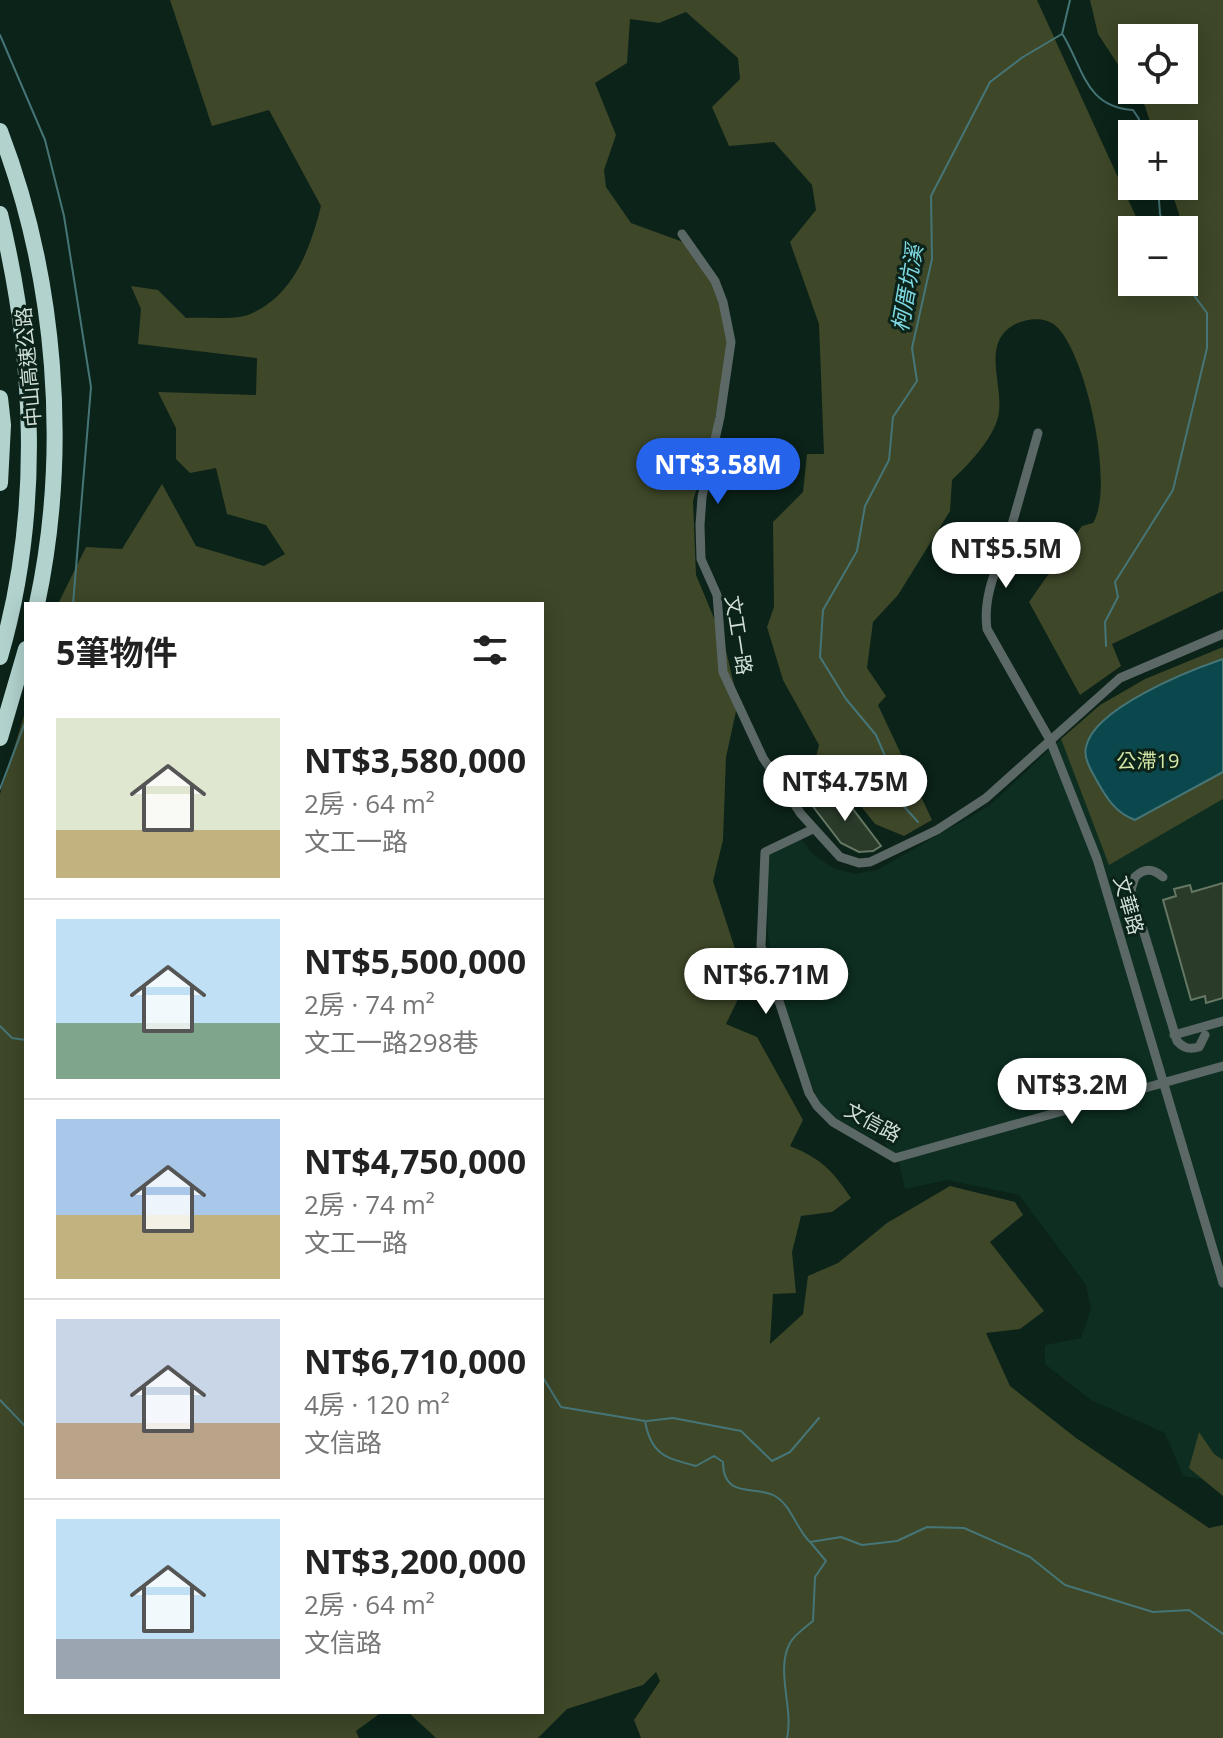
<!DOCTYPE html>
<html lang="zh-TW">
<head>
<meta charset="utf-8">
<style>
  body { margin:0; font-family:"Open Sans","Noto Sans TC",sans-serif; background:#f2f2f2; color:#222; height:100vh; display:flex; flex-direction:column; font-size:30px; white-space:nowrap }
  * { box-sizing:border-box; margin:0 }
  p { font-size:26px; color:#767676 }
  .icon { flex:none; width:44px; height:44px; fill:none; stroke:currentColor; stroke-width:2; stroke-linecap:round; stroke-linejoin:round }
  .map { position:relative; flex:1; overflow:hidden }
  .panel { position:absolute; left:24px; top:602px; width:520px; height:1112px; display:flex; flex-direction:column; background:#fff; border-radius:0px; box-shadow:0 4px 20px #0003 }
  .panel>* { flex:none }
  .fabs { position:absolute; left:1118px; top:24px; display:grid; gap:16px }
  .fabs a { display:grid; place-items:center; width:80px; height:80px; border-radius:0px; background:#fff; box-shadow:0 4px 20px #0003; font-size:40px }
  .price { position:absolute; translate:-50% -68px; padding:0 18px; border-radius:28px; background:#fff; color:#222; font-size:26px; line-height:52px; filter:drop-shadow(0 2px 4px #0008) }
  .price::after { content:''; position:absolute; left:50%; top:48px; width:24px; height:18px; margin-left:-12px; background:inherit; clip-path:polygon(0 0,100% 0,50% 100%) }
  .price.selected { background:#2563eb; color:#fff }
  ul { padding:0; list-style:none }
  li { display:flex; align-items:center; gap:24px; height:200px; padding:0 32px }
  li+li { border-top:2px solid #e0e0e0 }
  li span { display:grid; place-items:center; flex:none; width:224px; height:160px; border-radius:0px; color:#555 }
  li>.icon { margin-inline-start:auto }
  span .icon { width:96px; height:96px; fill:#fffc; stroke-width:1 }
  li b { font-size:34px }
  h2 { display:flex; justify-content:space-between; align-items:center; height:96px; padding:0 32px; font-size:34px }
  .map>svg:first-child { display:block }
</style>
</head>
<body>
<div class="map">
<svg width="1223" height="1738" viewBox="0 0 1223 1738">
  <rect width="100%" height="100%" fill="#0b2319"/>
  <!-- built -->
  <path fill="#0d2e21" d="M1061,739l49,125 113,-65v684l-40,-7 -18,-43 -74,-33 -46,-36v-19l36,-7 10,-29 -5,-24 -67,-90 -72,-15 -42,9 -7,-32 -7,-4 -9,-15 -8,1 -46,-25 -8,-8 -12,-30 -34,-98 -6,-43 -3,-82 35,-15 14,17 19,13 22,6 22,-4 112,-64z"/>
  <!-- green -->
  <path fill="#3e4728" d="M170,0h867l105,230h-10v52h52v-52l-14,-44h14v-52h-30l-9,-28 -10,-16h49v-52h-52v48l-34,-52 -8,-34h133v591l-111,53 9,22 -41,29 -51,-93 53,-76 11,-3c22,-35 -6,-170 -38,-198 -13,-10 -34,-6 -46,3 -28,22 -2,63 -12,93 -8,22 -28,43 -45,59l-2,31 -52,84 -25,27 -6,46 19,28 -8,9 54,115 -28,16 -29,-12 -23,-29 -31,-17 -7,-13 5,-20 -36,-65 -16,-53 7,-20 -1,-85 30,-30 4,-38h17l-5,-130 -29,-82 26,-32 -4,-25 -38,-43 -45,4 -17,-39 28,-28 -2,-21 -52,-46 -27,11 -29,-4 -3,44 -32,20 21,52 -12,35 2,17 25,36 52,19 30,40 17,52 -19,108 -18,59 3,74 28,67 14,60 -12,55 -3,83 -10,41 24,74 3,40 -14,29 31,13 46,83 -13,26c32,13 42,24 61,52l-19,14 -31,4 -9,36 4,41 -23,1 -3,50 33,-30 5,-38 30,-13 49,-40 63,-37 65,16 8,13 -33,27 54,69 -24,18 -34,4 24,53 66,52 133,90 14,-3v213h-582l-7,-18 26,-39 -4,-9 -13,13 -76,24 -29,29h-102l-28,-26h134v-1108h-484l28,-57 36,2 40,-65 34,62 68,20 21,-12 -19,-29 -39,-11 -11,-46 -26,5 -14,-14v-31l-18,-36 98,3 1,-37 -119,-14 3,-35 -10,-23 27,4 28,28c16,-1 49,2 62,-3 45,-18 62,-65 73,-109l-52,-96 -57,16z
    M1223,647v152l-114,66 -48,-126 39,-34 45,-26z
    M26,709v1003h356l-26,19 3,7h-359v-944z
    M1199,1432l15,22 9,6v36l-34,-28z"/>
  <!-- water -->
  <path fill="#0b484e" stroke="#467577" stroke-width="2" d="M1223,659v113l-88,48c-19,-7 -28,-21 -38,-39 -5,-9 -14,-23 -11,-34 8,-39 102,-76 137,-88z"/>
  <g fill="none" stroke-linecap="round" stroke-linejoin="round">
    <!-- stream -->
    <path stroke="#467577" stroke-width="2" d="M0,35l45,105 19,76 27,171 -18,217
      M1063,35c21,35 23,72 70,75l6,9 -1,15
      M1158,186l2,28 5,16
      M1106,646l-1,-24 13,-25 -3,-15 58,-92 34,-142v-35l-23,-31
      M0,789l26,-69
      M918,822l-20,-22 -6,-28 -16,-37 -30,-36 -26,-42 3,-47 34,-59 8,-45 24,-46 4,-43 24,-36 -5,-33 20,-89 -1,-63 59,-114 33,-25 39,-23 8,-34
      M0,1026l12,12 14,2
      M542,1376l19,31 84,14c6,34 21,37 51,45l18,-10 9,6c0,38 34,23 52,34 16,9 22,34 35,46l31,-5 21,8 35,-4 30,-14 37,1 66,29 35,28 88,27 36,-2 34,24
      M0,1400l26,27
      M647,1421l26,-3 68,13 31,30 18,-9 29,-34
      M787,1738c7,-29 -12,-68 3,-95 4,-8 16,-16 23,-22l2,-44 11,-16 -15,-18"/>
  </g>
  <!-- building -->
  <path fill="#2b3b2a" stroke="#667764" stroke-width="2" d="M829,790l14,6 38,50 -8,5 -14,1 -18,-9 -30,-39z
    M1223,883v115l-17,5 -1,-7 -14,4 -28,-100 13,-4 -2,-7 16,-4 2,7z"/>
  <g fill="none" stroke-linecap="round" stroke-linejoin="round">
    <!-- minor -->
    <path stroke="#5b6866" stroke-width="9" d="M682,234l33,47 8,21 8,40 -11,75 -18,80 -2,28 1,34 16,36 6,77 40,86 38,56 39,43 19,6 11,-1 67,-32 49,-32 134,-120 103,-44
      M1038,433c-9,32 -18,64 -27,95 -11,34 -29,65 -24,101l63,111 47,119 126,424
      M813,829l-48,23 -4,94 48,147 8,13 16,16 62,36 328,-92
      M1163,877c-10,-9 -19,-9 -28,0l-4,13 46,151c6,7 12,9 22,6l6,-12
      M1174,1035l49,-14"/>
    <!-- motorway -->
    <path stroke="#b1d2cd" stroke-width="16" d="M0,131c56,146 70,319 37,473
      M0,214c35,144 42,299 0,443
      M0,398l3,27 -3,58
      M0,738l26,-89"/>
  </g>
  <g text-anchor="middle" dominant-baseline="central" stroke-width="6" stroke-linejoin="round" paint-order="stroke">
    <!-- street labels -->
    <g font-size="20" fill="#d1dfd8" stroke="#0b2319">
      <text transform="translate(28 367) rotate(-95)">中山高速公路</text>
      <text transform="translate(739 635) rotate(81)">文工一路</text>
      <text transform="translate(1129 905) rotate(74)">文華路</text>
      <text transform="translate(873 1122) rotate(28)">文信路</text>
    </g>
    <!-- park labels -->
    <g font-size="20" fill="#d4e6a5" stroke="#0b2319">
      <text x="1148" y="760">公滯19</text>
    </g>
    <!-- water labels -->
    <g font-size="22" font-style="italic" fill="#7fd9e4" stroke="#0b2319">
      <text transform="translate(906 288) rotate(-80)">柯厝坑溪</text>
    </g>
  </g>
</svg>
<div class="fabs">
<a><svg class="icon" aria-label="locate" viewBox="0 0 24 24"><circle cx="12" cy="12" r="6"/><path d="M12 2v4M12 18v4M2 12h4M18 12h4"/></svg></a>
<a>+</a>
<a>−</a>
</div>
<b class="price selected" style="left:718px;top:506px">NT$3.58M</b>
<b class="price" style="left:1006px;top:590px">NT$5.5M</b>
<b class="price" style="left:845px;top:823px">NT$4.75M</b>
<b class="price" style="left:766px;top:1016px">NT$6.71M</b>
<b class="price" style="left:1072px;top:1126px">NT$3.2M</b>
<section class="panel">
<h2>5筆物件<svg class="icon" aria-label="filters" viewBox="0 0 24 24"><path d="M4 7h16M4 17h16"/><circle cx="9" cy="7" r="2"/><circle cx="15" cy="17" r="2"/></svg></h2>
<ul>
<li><span style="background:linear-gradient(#dfe7d0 70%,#c2b280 0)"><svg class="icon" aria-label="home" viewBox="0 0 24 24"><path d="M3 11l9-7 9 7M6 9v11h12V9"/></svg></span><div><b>NT$3,580,000</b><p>2房 · 64 m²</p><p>文工一路</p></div></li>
<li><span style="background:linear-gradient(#bfe0f5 65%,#7fa58c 0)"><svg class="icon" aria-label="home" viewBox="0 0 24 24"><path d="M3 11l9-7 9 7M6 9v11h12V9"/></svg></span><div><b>NT$5,500,000</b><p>2房 · 74 m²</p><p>文工一路298巷</p></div></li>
<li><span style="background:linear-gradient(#a9c7e8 60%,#c2b280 0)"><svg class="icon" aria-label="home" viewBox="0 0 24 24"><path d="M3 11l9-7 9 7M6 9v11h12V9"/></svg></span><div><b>NT$4,750,000</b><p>2房 · 74 m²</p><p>文工一路</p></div></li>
<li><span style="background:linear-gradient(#c9d6e8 65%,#b9a48a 0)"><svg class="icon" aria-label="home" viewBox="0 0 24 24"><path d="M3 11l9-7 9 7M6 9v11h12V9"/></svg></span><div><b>NT$6,710,000</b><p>4房 · 120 m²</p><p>文信路</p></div></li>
<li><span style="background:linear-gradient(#bfe0f5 75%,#9aa5b1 0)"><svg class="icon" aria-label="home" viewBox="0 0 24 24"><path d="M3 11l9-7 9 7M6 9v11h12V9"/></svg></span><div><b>NT$3,200,000</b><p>2房 · 64 m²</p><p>文信路</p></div></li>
</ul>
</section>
</div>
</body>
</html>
